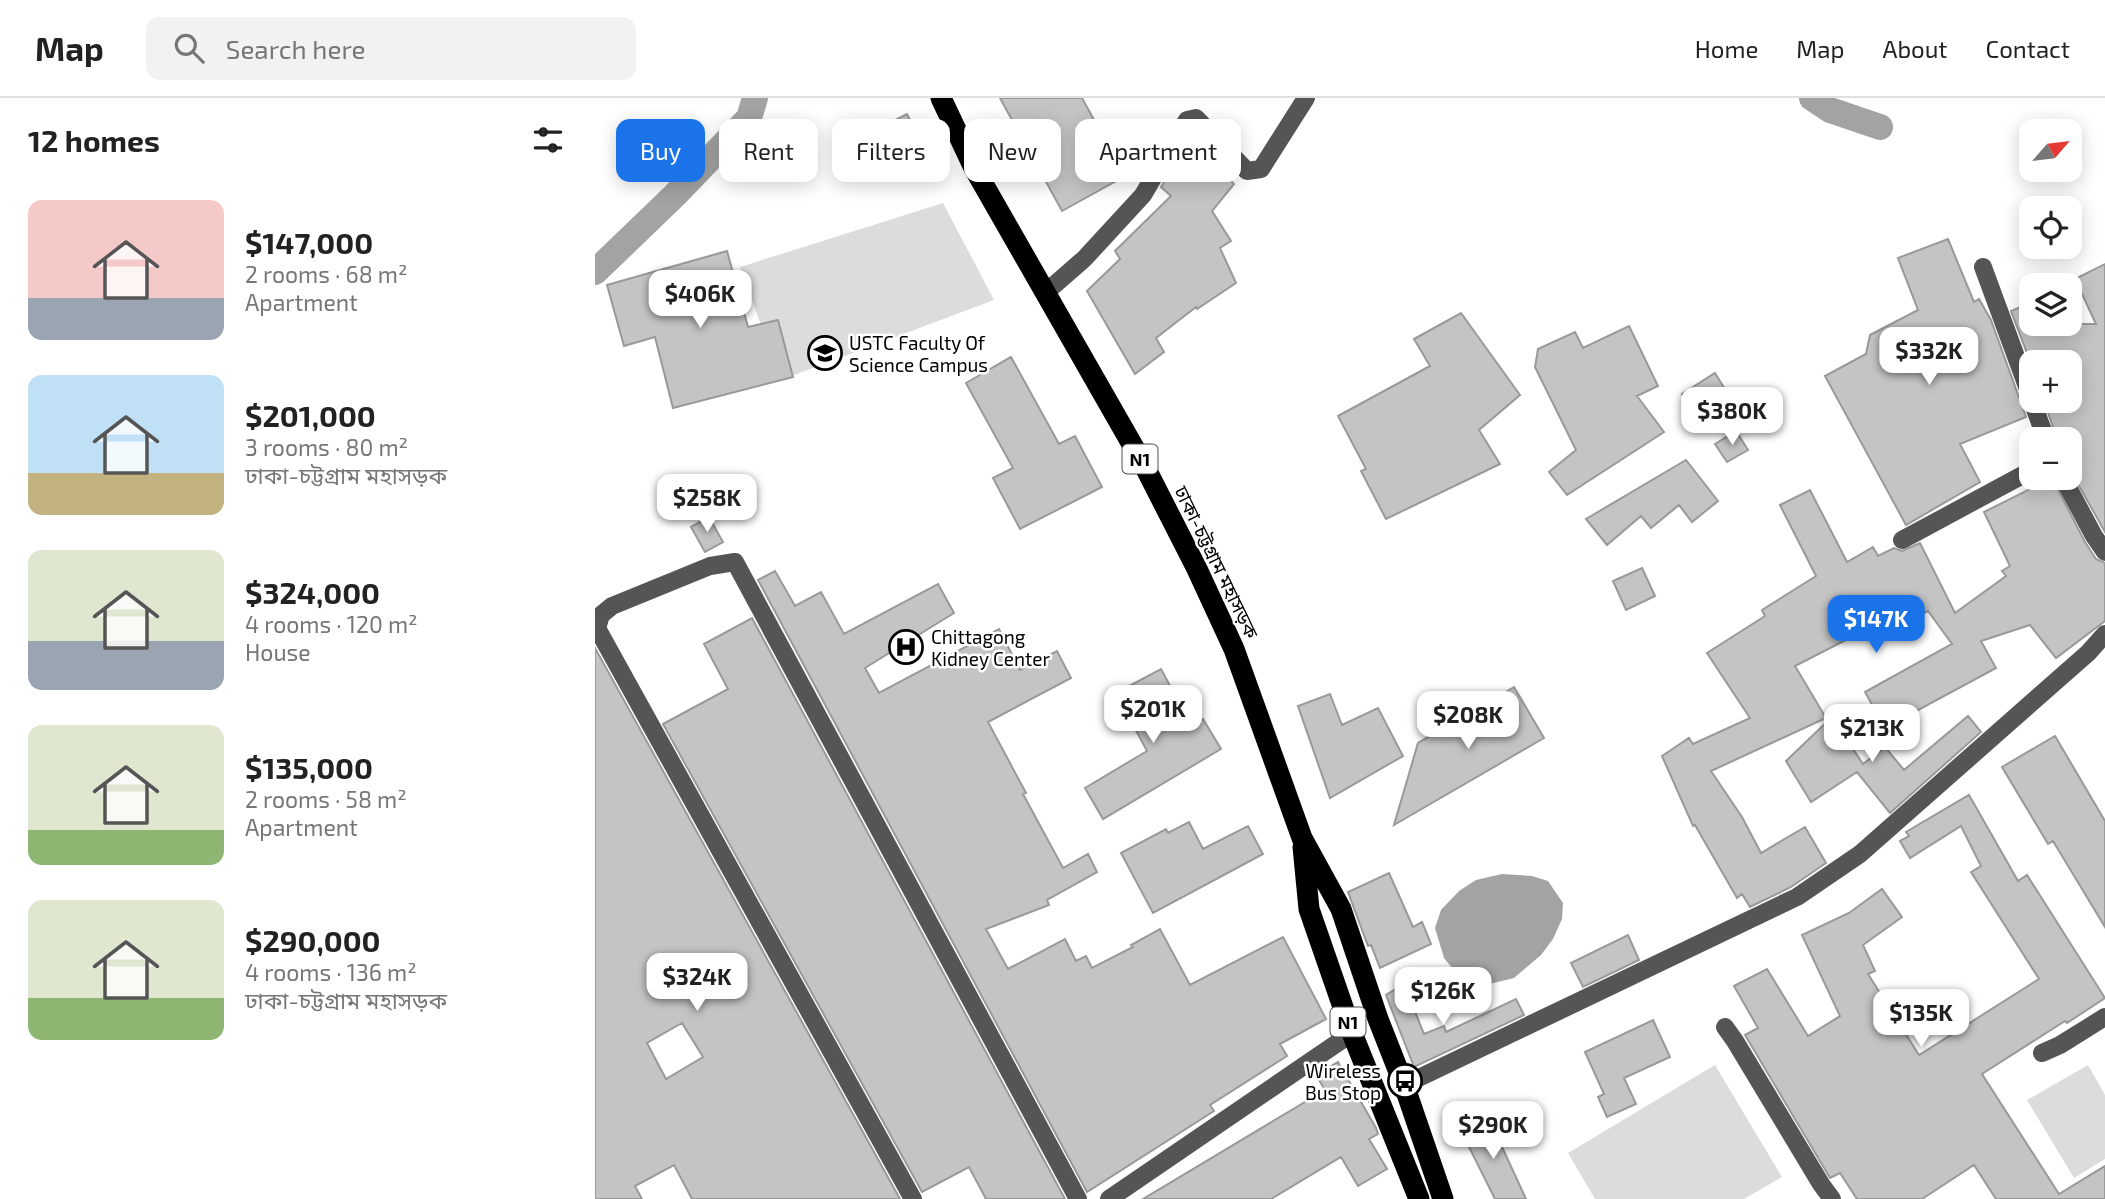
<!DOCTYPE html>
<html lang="en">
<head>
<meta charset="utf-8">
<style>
  body { margin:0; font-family:"Exo 2","Noto Sans Bengali",sans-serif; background:#f2f2f2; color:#222; height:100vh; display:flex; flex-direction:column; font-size:26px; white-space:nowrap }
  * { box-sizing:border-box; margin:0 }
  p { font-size:23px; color:#767676 }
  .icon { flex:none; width:38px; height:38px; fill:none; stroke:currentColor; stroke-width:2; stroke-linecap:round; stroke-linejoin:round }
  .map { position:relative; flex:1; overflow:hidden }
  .panel { display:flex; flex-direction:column; background:#fff; width:595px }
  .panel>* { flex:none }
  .banner { position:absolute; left:21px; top:21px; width:665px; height:63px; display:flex; gap:14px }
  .needle { width:46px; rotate:62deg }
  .fabs { position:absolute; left:1424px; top:21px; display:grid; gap:14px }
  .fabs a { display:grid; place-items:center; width:63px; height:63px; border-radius:14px; background:#fff; box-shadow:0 4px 18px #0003; font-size:35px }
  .price { position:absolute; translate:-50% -60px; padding:0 16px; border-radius:14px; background:#fff; color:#222; font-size:23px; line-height:46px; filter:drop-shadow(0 2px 4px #0008) }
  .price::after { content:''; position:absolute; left:50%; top:42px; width:21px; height:16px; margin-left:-10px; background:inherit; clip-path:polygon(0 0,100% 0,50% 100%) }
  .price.current { background:#1a73e8; color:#fff }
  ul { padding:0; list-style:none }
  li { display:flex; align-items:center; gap:21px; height:175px; padding:0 28px }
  li span { display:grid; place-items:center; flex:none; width:196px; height:140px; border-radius:14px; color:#555 }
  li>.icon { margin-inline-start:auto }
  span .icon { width:84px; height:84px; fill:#fffc; stroke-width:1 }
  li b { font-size:30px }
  h2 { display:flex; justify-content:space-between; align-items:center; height:84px; padding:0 28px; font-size:30px }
  .chip { padding:0 24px; border-radius:14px; background:#fff; box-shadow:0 4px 18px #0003; font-size:24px; line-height:63px }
  .chip.current { background:#1a73e8; color:#fff }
  header { display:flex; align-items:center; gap:42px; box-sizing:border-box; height:98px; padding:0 35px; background:#fff; border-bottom:2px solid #e0e0e0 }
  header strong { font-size:33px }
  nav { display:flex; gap:38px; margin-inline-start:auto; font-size:24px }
  .search { width:490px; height:63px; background:#f2f2f2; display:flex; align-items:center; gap:18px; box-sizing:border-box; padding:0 24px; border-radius:14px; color:#767676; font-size:26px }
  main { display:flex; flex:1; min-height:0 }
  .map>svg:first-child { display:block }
</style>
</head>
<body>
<header>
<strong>Map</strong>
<div class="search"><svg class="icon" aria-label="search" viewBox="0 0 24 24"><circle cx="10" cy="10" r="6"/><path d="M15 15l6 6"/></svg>Search here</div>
<nav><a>Home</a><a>Map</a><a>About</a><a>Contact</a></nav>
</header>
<main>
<section class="panel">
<h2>12 homes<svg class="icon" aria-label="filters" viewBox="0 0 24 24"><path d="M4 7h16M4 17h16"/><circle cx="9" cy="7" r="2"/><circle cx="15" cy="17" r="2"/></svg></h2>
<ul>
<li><span style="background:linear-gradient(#f6c9c9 70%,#9aa5b1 0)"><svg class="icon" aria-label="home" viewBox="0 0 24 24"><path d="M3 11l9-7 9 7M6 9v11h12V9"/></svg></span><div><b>$147,000</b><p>2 rooms · 68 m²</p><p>Apartment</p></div></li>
<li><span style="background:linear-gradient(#bfe0f5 70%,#c2b280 0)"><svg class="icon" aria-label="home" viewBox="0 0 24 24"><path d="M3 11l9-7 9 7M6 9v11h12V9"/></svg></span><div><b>$201,000</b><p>3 rooms · 80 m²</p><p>ঢাকা-চট্টগ্রাম মহাসড়ক</p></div></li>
<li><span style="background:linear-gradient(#dfe7d0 65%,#9aa5b1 0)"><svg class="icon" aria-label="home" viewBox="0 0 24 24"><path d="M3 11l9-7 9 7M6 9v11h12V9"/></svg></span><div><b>$324,000</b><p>4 rooms · 120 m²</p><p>House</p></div></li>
<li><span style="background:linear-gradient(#dfe7d0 75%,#8fb573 0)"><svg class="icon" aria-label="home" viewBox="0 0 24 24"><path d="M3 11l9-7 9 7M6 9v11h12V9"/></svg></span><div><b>$135,000</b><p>2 rooms · 58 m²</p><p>Apartment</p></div></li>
<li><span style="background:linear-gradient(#dfe7d0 70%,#8fb573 0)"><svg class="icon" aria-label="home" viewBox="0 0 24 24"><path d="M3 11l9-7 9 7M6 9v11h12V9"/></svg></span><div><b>$290,000</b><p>4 rooms · 136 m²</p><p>ঢাকা-চট্টগ্রাম মহাসড়ক</p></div></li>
</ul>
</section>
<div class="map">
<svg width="1510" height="1101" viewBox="0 0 1510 1101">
  <rect width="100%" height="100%" fill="#fff"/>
  <!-- green -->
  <path fill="#dcdcdc" d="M348,105l51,97 -213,80 -41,-113z
    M1120,967l67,112 -38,22h-149l-27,-46z
    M1493,967l17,30v64l-31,19 -47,-78z"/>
  <!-- water -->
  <path fill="#a3a3a3" d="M907,776l30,2 16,5 15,22 -1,16 -9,20 -12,16 -27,23 -33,8 -19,-6 -18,-22 -9,-30 6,-18 18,-19 17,-11z"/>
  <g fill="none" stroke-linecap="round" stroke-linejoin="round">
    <!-- canal -->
    <path stroke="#a3a3a3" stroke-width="26" d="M1217,0l18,12 50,17
      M0,174l80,-77 74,-77 6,-20"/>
  </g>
  <!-- building -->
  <path fill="#c4c4c4" stroke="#999" stroke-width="2" fill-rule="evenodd" d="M405,0h82l43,78 -63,35z
    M312,16l24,47 -29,14 -23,-47z
    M594,40l45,46 -22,27 19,30 -11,7 16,35 -39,26 -1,-2 -40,31 8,14 -29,22 -48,-83 33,-32 -5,-8 56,-55 -10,-9 6,-10 12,-13 -2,-4z
    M1353,141l26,63 5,-3 12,21 35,97 -66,27 20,38 -74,43 -81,-149 41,-22 4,-19 48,-25 -20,-52z
    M132,153l21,76 30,-7 15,57 -120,31 -18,-71 -31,9 -17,-61z
    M1510,166v268l-35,-62v-31h-13l-13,-38h26v-39h-38v4l-21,-55 21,-9v22h64l-21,-45z
    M866,215l59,82 -41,35 21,34 -114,55 -25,-48 5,-2 -28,-53 92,-50 -16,-27z
    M1034,228l29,60 -21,10 27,36 -97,63 -18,-23 27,-22 -41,-83 3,-18 37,-17 8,16z
    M416,259l48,87 16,-8 27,51 -82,42 -27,-51 20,-10 -47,-85z
    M1120,275l11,18 -32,21 -12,-18z
    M1141,333l12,19 -21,12 -12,-18z
    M1091,362l32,41 -26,21 -13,-17 -28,23 -10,-12 -34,29 -21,-26z
    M1457,380l33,64 11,17 9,4v58l-49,37 -26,-33 -49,16 15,27 -111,60 -20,-36 87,-48 -24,-33 -13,6 -5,-10 -115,59 31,52 -115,53 31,46 19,36 44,-26 21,36 -35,24 -41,20 -8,-13 -5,4 -42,-73 -2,1 -31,-70 27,-18 4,6 57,-26 -43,-65 58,-37 -3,-6 54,-34 -36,-71 30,-15 37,72 26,-15 5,9 16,-8 8,3 18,-8 35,70 51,-37 -4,-5 8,-5 -26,-54z
    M114,419l14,25 -18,10 -14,-25z
    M1047,470l13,28 -29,14 -13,-29z
    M180,473l20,35 26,-14 23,42 94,-50 16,29 -89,55 14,25 120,-64 21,41 37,-19 14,27 -83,44 38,71 -3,1 40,74 25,-14 9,18 -50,28 2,5 -63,24 22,40 57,-30 11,22 10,-5 6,12 41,-21 -2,-2 29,-16 30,56 93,-48 43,82 -46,25 7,12 -77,49 4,6 -127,81 -329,-612z
    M157,520l313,581h-79l-17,-32 -47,25 -259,-468 65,-35 -24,-45z
    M0,550l305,551h-208l-18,-34 -39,21 7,13h-47zM87,925l21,34 -37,22 -19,-36z
    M566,571l30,56 12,-6 18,30 -118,70 -18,-31 62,-37 -31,-58z
    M919,589l30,51 -150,87 24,-82z
    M735,596l12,31 36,-17 25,48 -73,42 -32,-92z
    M1373,618l13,16 -91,81 -33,-41 -46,30 -25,-41 46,-44 31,47 22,-17 19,23z
    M1460,638l50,85v106l-52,-86 -5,3 -46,-77z
    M1374,697l49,86 9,-6 78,123 -38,25 -2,-2 -83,53 77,120 46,-28v33h-109l-22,-34 -52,34h-65l-17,-26 -10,5 -85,-143 13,-7 -24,-42 33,-17 41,67 32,-20 -38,-81 47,-22 33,-24 20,28 -39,28 12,26 -7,3 51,81 120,-76 -68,-107 10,-6 -20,-40 -51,32 -10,-17 9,-5 -3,-4z
    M594,724l14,27 45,-23 15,28 -110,59 -32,-60 45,-24 2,4z
    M794,775l24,54 9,-5 9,22 -51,24 -9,-23 -3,1 -20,-54z
    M1033,837l11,25 -56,27 -12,-24z
    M809,886l20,50 20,-8 2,6 70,-33 8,16 -110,52 -28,-72z
    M1058,922l17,37 -46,21 12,26 -29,13 -9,-20 6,-3 -19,-42z
    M743,964l38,66 2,6 -9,5 18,30 -29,17 -17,-29 -70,42h-128l182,-109 -9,-15z
    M895,1020l12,29 24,52h-31l-34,-68z"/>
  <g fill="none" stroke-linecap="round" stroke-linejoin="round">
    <!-- minor -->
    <path stroke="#555" stroke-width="18" d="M1388,169l49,133
      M450,195l39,-34 59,-64 44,-75 9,-2 51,53 14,-2 45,-71
      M1437,303l14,38
      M1468,380l31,58 11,16
      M1307,442l130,-70
      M1130,929l10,14 86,143 11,15
      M1447,955l18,-8 45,-28
      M809,987l393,-188 63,-43 228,-201 17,-19
      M318,1101l-316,-571 4,-13 11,-9 98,-40 25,-4 343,637
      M514,1101l243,-166"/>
    <!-- highway -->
    <path stroke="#000" stroke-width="21" d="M346,0l33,70 171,299 52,102 37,80 68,189 39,71 37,110 26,66 39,114
      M708,749l6,62 43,124 67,166"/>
  </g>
  <!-- icons -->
  <defs>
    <g id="university-ring" transform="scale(1.75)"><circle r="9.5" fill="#fff" stroke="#000" stroke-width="1.5"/><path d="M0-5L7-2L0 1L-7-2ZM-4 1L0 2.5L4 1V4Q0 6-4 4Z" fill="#000"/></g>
    <g id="hospital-ring" transform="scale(1.75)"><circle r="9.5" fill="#fff" stroke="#000" stroke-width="1.5"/><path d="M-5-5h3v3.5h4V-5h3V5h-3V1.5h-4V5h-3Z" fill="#000"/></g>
    <g id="bus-ring" transform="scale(1.75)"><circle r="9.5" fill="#fff" stroke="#000" stroke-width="1.5"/><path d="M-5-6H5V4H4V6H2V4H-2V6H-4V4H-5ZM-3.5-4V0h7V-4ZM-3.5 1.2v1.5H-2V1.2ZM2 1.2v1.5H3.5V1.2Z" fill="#000"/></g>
  </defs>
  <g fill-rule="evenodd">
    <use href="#university-ring" x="230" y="255"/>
    <use href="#hospital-ring" x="311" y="549"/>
    <use href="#bus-ring" x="810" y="983"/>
  </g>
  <g text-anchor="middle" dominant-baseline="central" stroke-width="5" stroke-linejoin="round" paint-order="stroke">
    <!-- shield labels -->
    <g fill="#fff" stroke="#4c4c4c" stroke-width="2">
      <rect x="527.5" y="346.5" width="35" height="29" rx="5"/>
      <rect x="735.5" y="909.5" width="35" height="29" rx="5"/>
    </g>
    <g font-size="18" font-weight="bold" fill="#000">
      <text x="545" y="361">N1</text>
      <text x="753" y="924">N1</text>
    </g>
    <!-- poi labels -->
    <g font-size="19" fill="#000" stroke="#fff" text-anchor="start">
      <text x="254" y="244">USTC Faculty Of<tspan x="254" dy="22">Science Campus</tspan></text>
      <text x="336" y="538">Chittagong<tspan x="336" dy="22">Kidney Center</tspan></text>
      <text x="786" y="972" text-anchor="end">Wireless<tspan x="786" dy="22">Bus Stop</tspan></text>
    </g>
    <!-- street labels -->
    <g font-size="19" fill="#000" stroke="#fff">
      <text transform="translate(622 464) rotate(64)">ঢাকা-চট্টগ্রাম মহাসড়ক</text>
    </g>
  </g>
</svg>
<div class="fabs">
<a><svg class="needle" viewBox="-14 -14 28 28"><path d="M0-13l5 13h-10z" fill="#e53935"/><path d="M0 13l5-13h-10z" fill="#767676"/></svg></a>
<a><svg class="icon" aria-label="locate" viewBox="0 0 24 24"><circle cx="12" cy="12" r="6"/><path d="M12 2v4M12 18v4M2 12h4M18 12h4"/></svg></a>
<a><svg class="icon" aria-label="layers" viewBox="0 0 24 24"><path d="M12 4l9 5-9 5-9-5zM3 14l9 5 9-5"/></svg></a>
<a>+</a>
<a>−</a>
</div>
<b class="price" style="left:105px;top:232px">$406K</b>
<b class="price" style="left:1334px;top:289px">$332K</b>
<b class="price" style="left:1137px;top:349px">$380K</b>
<b class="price" style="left:112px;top:436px">$258K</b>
<b class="price current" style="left:1281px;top:557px">$147K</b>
<b class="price" style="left:558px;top:647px">$201K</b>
<b class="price" style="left:873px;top:653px">$208K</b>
<b class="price" style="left:1277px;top:666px">$213K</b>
<b class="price" style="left:102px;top:915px">$324K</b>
<b class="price" style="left:848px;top:929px">$126K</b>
<b class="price" style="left:1326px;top:951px">$135K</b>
<b class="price" style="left:898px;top:1063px">$290K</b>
<div class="banner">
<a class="chip current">Buy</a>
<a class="chip">Rent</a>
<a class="chip">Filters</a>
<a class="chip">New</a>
<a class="chip">Apartment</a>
</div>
</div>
</main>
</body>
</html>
